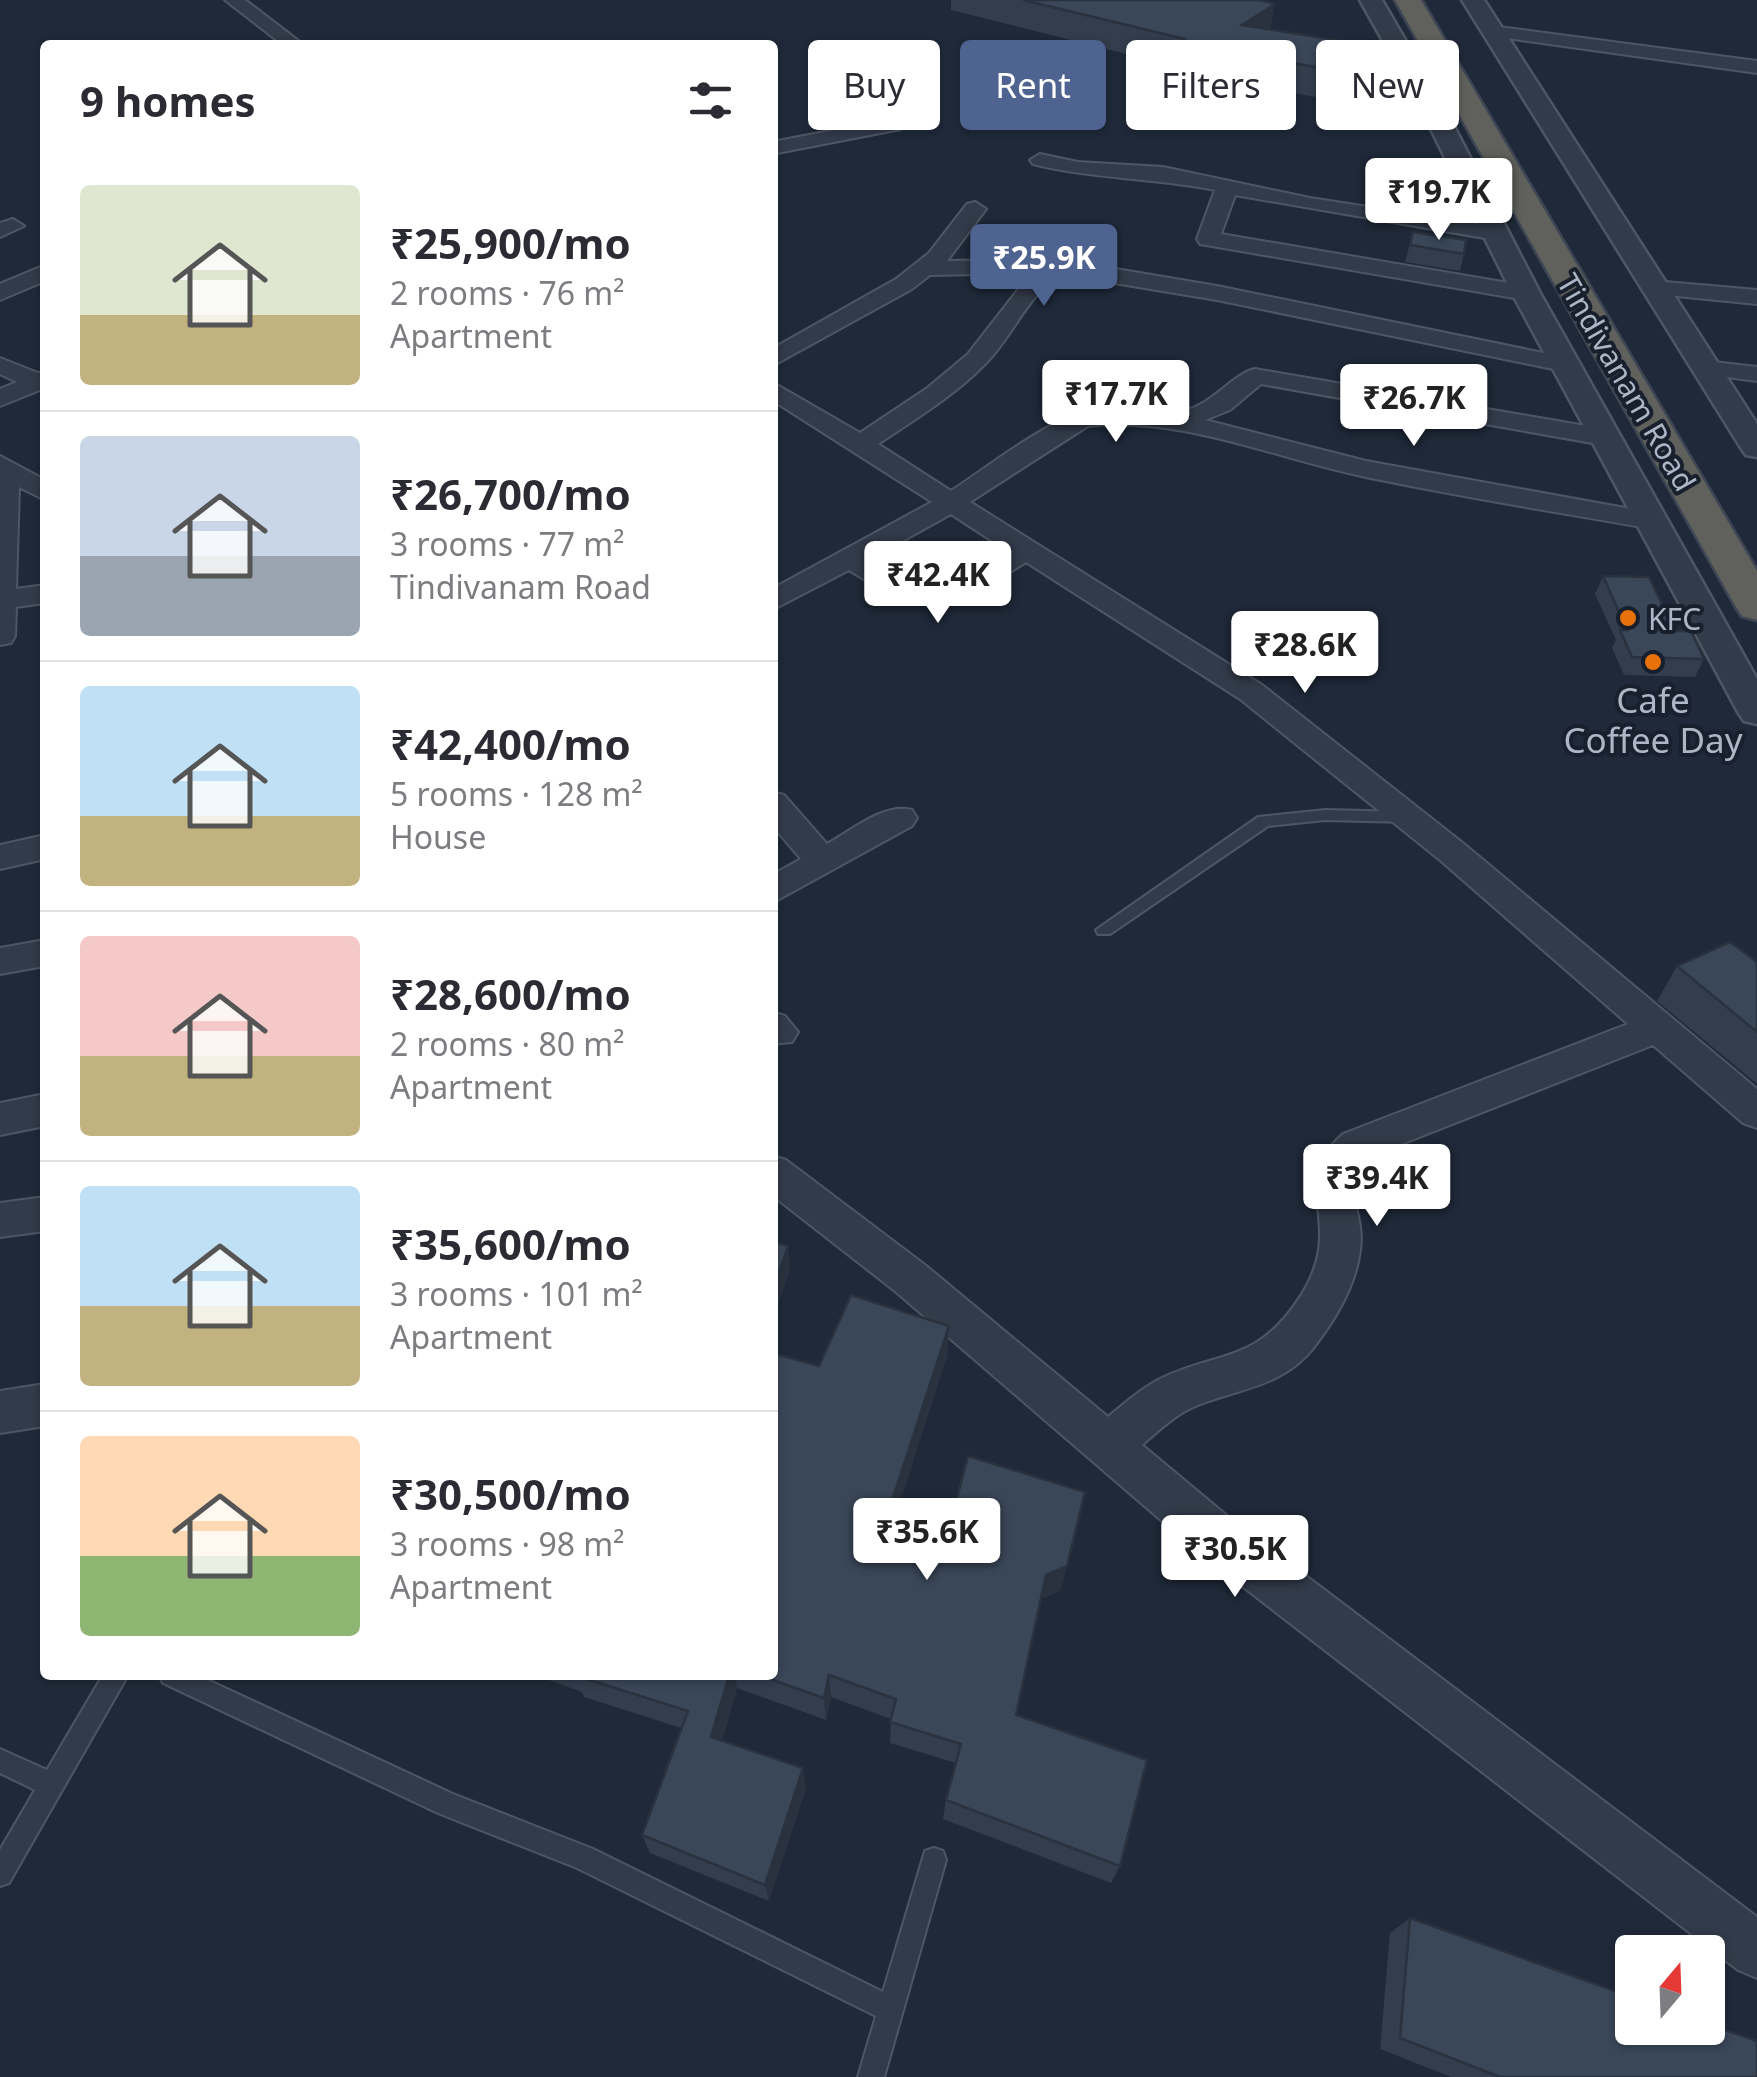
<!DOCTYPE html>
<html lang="en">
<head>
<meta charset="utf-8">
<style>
  body { margin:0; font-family:"Noto Sans",sans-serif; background:#f2f2f3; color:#2b2b33; height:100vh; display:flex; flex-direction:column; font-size:38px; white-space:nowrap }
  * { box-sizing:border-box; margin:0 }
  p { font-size:32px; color:#7c7c81 }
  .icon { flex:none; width:55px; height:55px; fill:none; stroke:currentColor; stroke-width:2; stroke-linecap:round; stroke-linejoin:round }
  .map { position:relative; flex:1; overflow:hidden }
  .panel { position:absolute; left:40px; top:40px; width:738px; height:1640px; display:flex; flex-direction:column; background:#fff; border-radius:10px; box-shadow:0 2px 8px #0004 }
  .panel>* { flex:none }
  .guide { position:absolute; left:808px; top:40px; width:798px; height:90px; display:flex; gap:20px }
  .needle { width:65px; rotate:19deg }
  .controls { position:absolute; left:1615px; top:1935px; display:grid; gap:20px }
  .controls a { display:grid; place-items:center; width:110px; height:110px; border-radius:10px; background:#fff; box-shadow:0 2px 8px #0004; font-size:50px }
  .price { position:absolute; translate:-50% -85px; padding:0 22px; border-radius:10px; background:#fff; color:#222; font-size:32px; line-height:65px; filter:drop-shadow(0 2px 5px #0008) }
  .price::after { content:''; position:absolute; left:50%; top:60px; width:30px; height:22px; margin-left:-15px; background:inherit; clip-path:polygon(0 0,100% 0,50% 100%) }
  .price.on { background:#4e638f; color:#fff }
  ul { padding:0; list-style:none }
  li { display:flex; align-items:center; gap:30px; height:250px; padding:0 40px }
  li+li { border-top:2px solid #e1e1e2 }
  li span { display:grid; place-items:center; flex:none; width:280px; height:200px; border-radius:10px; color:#555 }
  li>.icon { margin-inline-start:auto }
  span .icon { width:120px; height:120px; fill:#fffc; stroke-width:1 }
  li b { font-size:42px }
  h2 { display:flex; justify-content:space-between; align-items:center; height:120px; padding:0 40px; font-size:42px }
  .chip { padding:0 35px; border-radius:10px; background:#fff; box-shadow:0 2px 8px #0004; font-size:35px; line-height:90px }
  .chip.on { background:#4e638f; color:#fff }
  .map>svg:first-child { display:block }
</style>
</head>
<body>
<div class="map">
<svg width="1757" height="2077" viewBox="0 0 1757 2077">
  <rect width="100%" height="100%" fill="#1f2939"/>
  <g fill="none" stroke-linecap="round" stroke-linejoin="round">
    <!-- service casing -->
    <g stroke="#4d5664" stroke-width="4">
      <path id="service" d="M1325,810l83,2 8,5 -8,5 -83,-2 -57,6 -158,108h-12l-2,-4 162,-113z
        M103,1675h25l-119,208 -9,3v-36l35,-60 -35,-17v-24l47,21z
        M159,1675h38l256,119 140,55 290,143 42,-141 9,-3 9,3 3,9 -62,217h-26l18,-61 -299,-148 -139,-55 -275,-130z"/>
    </g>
    <!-- minor casing -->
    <g stroke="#4d5664" stroke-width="4">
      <path id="minor" d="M225,0h20l59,45h-21z
        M1491,26l266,35v12l-272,-38 -3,-4z
        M894,119l7,2v8l-129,25v-12z
        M1040,154l38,8 85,5 147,31 194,30 3,5 -11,7 -261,-45 -14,39 305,52 12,7 -12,7 -326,-56 -3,-5 18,-49c-60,-12 -122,-11 -182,-26l-3,-4z
        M975,202l11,7 -39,52 109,-2 161,27 351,72 12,7 -12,7 -351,-72 -157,-26c-34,23 -47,62 -75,90 -31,32 -71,56 -107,80l73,47c34,-22 103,-76 140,-81 31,-3 61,8 92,1 31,-7 49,-37 72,-42l354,61 13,8 -13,8 -348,-62 -31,26 -25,10 161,41 287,52 14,8 -14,8c-96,-17 -192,-32 -287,-52 -92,-19 -184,-61 -278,-51l-118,76 292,183 202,159 293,245v39l-14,-5 -90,-78 -282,111c-35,33 -5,53 -11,94 -4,35 -25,70 -46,97 -30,39 -73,41 -116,58 -21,8 -39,25 -56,40l90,75 525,397v61l-19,-8 -540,-418 -303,-261 -123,-96v-39l14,4 139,105 183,152c16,-13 31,-27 50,-37 58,-29 96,-16 138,-77 15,-21 25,-45 24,-72 -1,-48 -20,-57 23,-97l285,-110 -188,-164 -200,-161 -214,-137c-70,45 -104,55 -177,8l-77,40v-21l160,-87 -160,-102v-18l88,51 66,-44 42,-35 63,-81 -101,2 -18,14 -140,77v-17l124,-70 33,-26 38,-49zM951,514l55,36c-60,38 -71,49 -136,9z
        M13,219l11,7 -24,11v-14z
        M45,265v16l-45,19v-16z
        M1654,281l103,9v14l-111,-11 -4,-5z
        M0,358l38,15 7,-1v16l-45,18v-17l17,-7 -17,-8z
        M1705,361l52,6v14l-61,-8 -3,-5 3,-5z
        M0,456l45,24v20l-26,-13 -3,102 29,-4v18l-29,4 -1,29 -4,7 -11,2z
        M772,792l12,3 43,49c24,-13 57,-42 85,-34l5,8 -5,8 -140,77v-28l29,-16 -29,-34z
        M45,835v24l-45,10v-24z
        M45,940v26l-45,8v-26z
        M772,1012l13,4 13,16 -6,10 -20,2z
        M45,1094v32l-45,9v-32z
        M45,1197v34l-45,6v-34z
        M45,1384v42l-45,7v-42z"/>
    </g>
    <!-- tertiary casing -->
    <g stroke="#4d5664" stroke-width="5">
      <path id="tertiary" d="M1360,0h22l62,107 96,186 217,386v45l-13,-3 -6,-9 -226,-419 -92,-186z
        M1462,0h22l273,424v33l-11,-2 -5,-7z"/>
    </g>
    <!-- trunk casing -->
    <g stroke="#3d4654" stroke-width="5">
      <path id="trunk" d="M1395,0h26l336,571v49l-15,-4 -6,-9z"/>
    </g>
    <!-- service -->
    <use href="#service" fill="#323b4a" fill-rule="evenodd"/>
    <!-- minor -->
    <use href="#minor" fill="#323b4a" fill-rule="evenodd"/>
    <!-- tertiary -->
    <use href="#tertiary" fill="#323b4a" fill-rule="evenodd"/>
    <!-- trunk -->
    <use href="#trunk" fill="#60605c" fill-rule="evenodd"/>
  </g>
  <!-- wall -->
  <path fill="#323d4d" d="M951,0h308l12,30 114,18 -6,29 -17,28 -185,-32 1,-6 -227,-57z
    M1413,232l51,22 -4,17 -55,-9z
    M1603,576l72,55 29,28 -9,18 -71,-2 -12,-27 4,-8 -21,-46z
    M1757,962v122l-100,-83 20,-35z
    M949,1326l-2,30 -47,145 161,89 -20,9 -25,116 104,151 -9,17 -168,-64 3,-19 10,-37 -66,-20 1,-24 -60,-22 -5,23 -89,-32 -15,53 84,47 -37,113 -119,-48 -8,-18 39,-107 -97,-31 -2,-5 -47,-17h237l47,-309z
    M1410,1918l347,159h-306l-71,-28 10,-116z"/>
  <!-- shaded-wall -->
  <path fill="#29323e" d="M1275,4l-5,28 -28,-7z
    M1385,48l-6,29 -17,28 7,-29z
    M788,1246l2,24 -17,50 -1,-27z
    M949,1326l-2,30 -54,169v-27z
    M1067,1566l-6,24 -21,10 6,-25z
    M729,1675h5l3,13 -20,70 -6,-21z
    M829,1675l2,22 -5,23 -2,-22z
    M803,1768l3,20 -37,113 -4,-16z"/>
  <!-- building -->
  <path fill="#3a4759" stroke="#29323e" stroke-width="2.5" d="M1023,0h236l16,4 -33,21 143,23 -16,28 -188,-32 4,-5z
    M1413,232l53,8 -2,14 -54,-9z
    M1603,576l46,1 26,54h16l13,28 -72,-2 -12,-27h7z
    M1730,942l27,20v70l-80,-66z
    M772,1241l16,5 -16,47z
    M851,1295l98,31 -56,172 59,19 16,-61 117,36 -18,74 -21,9 -30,140 131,45 -27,106 -174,-66 15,-56 -71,-22 6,-23 -67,-24 -5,23 -65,-23h13v-322l47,13z
    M574,1675h155l-18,62 92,31 -38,117 -123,-50 46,-124z
    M1410,1918l222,79v31h76v-4l49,17v36h-257l-100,-39z"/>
  <!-- markers -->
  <g fill="#e8710a" stroke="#18202e" stroke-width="4">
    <circle cx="1628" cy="618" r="10"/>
    <circle cx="1653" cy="662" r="10"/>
  </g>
  <g text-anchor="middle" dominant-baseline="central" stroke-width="8" stroke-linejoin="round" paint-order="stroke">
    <!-- far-street labels -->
    <g font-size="30" fill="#adb6c6" stroke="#18202e">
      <text transform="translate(1627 382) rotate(60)">Tindivanam Road</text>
    </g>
    <!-- far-poi labels -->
    <g font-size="30" fill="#adb6c6" stroke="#18202e" text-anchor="start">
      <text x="1648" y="618">KFC</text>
    </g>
    <!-- poi labels -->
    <g font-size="35" fill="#adb6c6" stroke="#18202e">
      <text x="1653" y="699">Cafe<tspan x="1653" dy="40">Coffee Day</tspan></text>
    </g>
  </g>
</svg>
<div class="controls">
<a><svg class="needle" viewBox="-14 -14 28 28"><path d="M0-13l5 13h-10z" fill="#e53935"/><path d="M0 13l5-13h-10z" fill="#7c7c81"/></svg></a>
</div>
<b class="price" style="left:1439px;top:243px">₹19.7K</b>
<b class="price on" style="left:1044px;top:309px">₹25.9K</b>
<b class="price" style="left:1116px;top:445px">₹17.7K</b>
<b class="price" style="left:1414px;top:449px">₹26.7K</b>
<b class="price" style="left:938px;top:626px">₹42.4K</b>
<b class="price" style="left:1305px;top:696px">₹28.6K</b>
<b class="price" style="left:1377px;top:1229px">₹39.4K</b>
<b class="price" style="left:927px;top:1583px">₹35.6K</b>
<b class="price" style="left:1235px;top:1600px">₹30.5K</b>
<div class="guide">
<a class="chip">Buy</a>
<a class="chip on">Rent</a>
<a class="chip">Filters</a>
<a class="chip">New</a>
</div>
<section class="panel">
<h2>9 homes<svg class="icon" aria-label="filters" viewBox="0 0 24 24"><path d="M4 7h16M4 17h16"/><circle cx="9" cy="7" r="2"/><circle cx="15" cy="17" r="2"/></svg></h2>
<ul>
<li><span style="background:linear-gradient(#dfe7d0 65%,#c2b280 0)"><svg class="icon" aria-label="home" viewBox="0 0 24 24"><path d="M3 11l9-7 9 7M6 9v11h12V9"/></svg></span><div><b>₹25,900/mo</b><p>2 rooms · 76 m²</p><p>Apartment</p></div></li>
<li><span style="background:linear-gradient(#c9d6e8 60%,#9aa5b1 0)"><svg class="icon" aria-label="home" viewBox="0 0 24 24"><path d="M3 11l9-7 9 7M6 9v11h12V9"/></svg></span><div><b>₹26,700/mo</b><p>3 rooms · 77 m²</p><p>Tindivanam Road</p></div></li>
<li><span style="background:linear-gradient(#bfe0f5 65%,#c2b280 0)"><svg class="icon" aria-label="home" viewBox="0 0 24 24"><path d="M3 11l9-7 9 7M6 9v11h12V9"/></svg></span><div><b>₹42,400/mo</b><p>5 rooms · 128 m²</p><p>House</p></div></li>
<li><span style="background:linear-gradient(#f6c9c9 60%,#c2b280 0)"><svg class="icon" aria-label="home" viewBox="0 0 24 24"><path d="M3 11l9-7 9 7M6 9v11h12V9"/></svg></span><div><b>₹28,600/mo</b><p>2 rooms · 80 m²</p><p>Apartment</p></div></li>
<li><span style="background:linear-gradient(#bfe0f5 60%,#c2b280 0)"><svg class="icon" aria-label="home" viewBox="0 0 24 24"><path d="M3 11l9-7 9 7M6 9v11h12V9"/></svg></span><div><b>₹35,600/mo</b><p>3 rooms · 101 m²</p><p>Apartment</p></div></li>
<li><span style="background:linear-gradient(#ffd9b3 60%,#8fb573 0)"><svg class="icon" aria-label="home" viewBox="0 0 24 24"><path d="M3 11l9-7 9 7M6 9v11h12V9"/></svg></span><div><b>₹30,500/mo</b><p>3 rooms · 98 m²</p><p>Apartment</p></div></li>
</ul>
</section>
</div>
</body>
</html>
